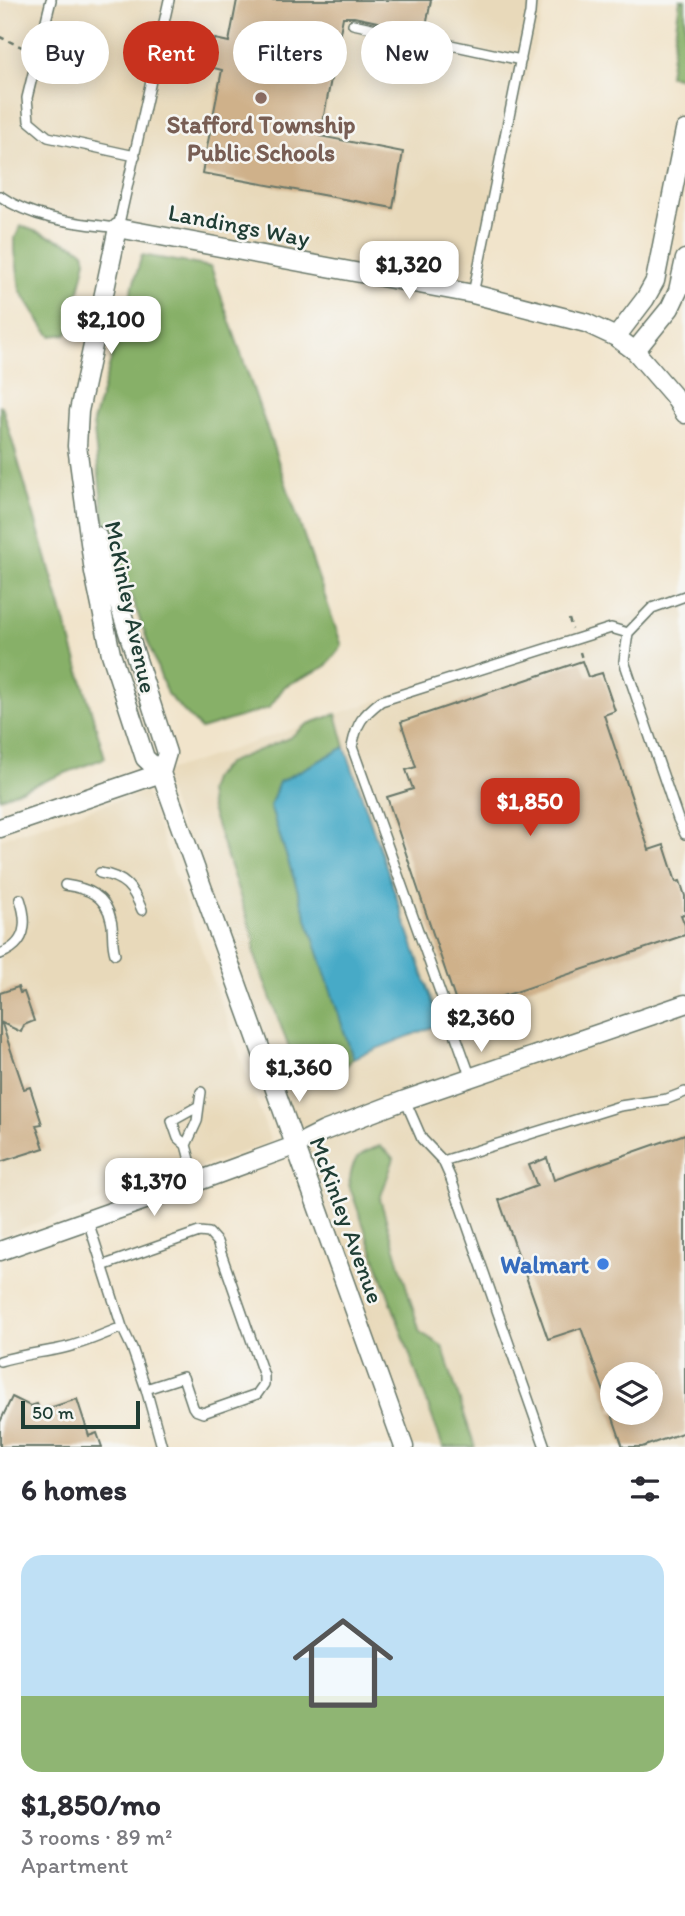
<!DOCTYPE html>
<html lang="en">
<head>
<meta charset="utf-8">
<style>
  body { margin:0; font-family:Itim,sans-serif; background:#f2f2f3; color:#2b2b33; height:100vh; display:flex; flex-direction:column; font-size:26px; white-space:nowrap }
  * { box-sizing:border-box; margin:0 }
  p { font-size:23px; color:#7c7c81 }
  .icon { flex:none; width:38px; height:38px; fill:none; stroke:currentColor; stroke-width:2; stroke-linecap:round; stroke-linejoin:round }
  .map { position:relative; height:1447px; overflow:hidden }
  .panel { display:flex; flex-direction:column; background:#fff; flex:1 }
  .panel>* { flex:none }
  .guide { position:absolute; left:21px; top:21px; width:644px; height:63px; display:flex; gap:14px }
  .controls { position:absolute; left:600px; top:1362px; display:grid; gap:14px }
  .controls a { display:grid; place-items:center; width:63px; height:63px; border-radius:50%; background:#fff; box-shadow:0 4px 18px #0003; font-size:35px }
  .scale { position:absolute; left:21px; bottom:18px; width:119px; box-sizing:border-box; padding-left:7px; border:4px solid #1f3d34; border-top:0; font-size:19px; line-height:24px; white-space:nowrap; color:#1f3d34; -webkit-text-stroke:5px #f6f6f2; paint-order:stroke }
  .price { position:absolute; translate:-50% -60px; padding:0 16px; border-radius:14px; background:#fff; color:#222; font-size:23px; line-height:46px; filter:drop-shadow(0 2px 4px #0008) }
  .price::after { content:''; position:absolute; left:50%; top:42px; width:21px; height:16px; margin-left:-10px; background:inherit; clip-path:polygon(0 0,100% 0,50% 100%) }
  .price.selected { background:#c8321e; color:#fff }
  ul { padding:0; list-style:none }
  li { display:grid; align-content:center; gap:14px; height:371px; padding:0 21px }
  li+li { border-top:2px solid #e1e1e2 }
  li span { display:grid; place-items:center; height:217px; border-radius:21px; color:#555 }
  li>.icon { margin-inline-start:auto }
  span .icon { width:126px; height:126px; fill:#fffc; stroke-width:1 }
  li b { font-size:30px }
  h2 { display:flex; justify-content:space-between; align-items:center; height:84px; padding:0 21px; font-size:30px }
  .chip { padding:0 24px; border-radius:32px; background:#fff; box-shadow:0 4px 18px #0003; font-size:24px; line-height:63px }
  .chip.selected { background:#c8321e; color:#fff }
  .map>svg:first-child { display:block }
</style>
</head>
<body>
<div class="map">
<svg width="685" height="1447" viewBox="0 0 685 1447">
  <rect width="100%" height="100%" fill="#f6f6f2"/>
  <filter id="ink" filterUnits="userSpaceOnUse"><feTurbulence type="fractalNoise" baseFrequency=".0143" numOctaves="2"/><feDisplacementMap in="SourceGraphic" scale="14" xChannelSelector="R" yChannelSelector="G"/><feConvolveMatrix kernelMatrix="1 2 1 2 8 2 1 2 1" color-interpolation-filters="sRGB"/></filter>
  <filter id="wash" filterUnits="userSpaceOnUse"><feTurbulence type="fractalNoise" baseFrequency=".00686" numOctaves="4" result="noise"/><feDisplacementMap in="SourceGraphic" scale="28" xChannelSelector="R" yChannelSelector="G"/><feGaussianBlur stdDeviation="1.57" result="paint"/><feColorMatrix in="noise" values="0 0 0 0 0 0 0 0 0 0 0 0 0 0 0 0 0 1.4 0 .05"/><feComposite in="paint" operator="in"/></filter>
  <g filter="url(#wash)">
    <rect width="100%" height="100%" fill="#f1e4cb"/>
    <!-- built -->
    <path fill="#e8d9ba" fill-rule="evenodd" d="M0,0h546l-73,294 -442,-80 -31,-17z
      M685,598v849h-283l-241,-674zM612,1374h39v38h-39z
      M145,791l126,351 -271,94v-397z"/>
    <!-- forest -->
    <path fill="#87b067" stroke="#53764e" stroke-width="2" d="M680,0h5v79l-16,-4z
      M21,226l55,20 8,6 2,8 -15,67 -4,7 -16,2 -7,-8 -24,-38 -5,-39v-13z
      M142,255l69,12 131,379 -17,21 -40,19 -16,22 -68,21 -34,-35 -63,-173 -11,-99z
      M0,406h2l103,352 -105,40z
      M336,714l9,33 -66,35 -9,24 83,252 -12,14 -38,14 -49,-133v-14l-44,-133 -2,-15 4,-12 15,-16 62,-25 19,-14z
      M380,1146l14,12 -14,41 40,133 22,14 33,101h-32l-94,-262c4,-26 5,-30 31,-39z"/>
    <!-- water -->
    <path fill="#47aac7" stroke="#33747e" stroke-width="2" d="M345,747l95,277 -87,34 -83,-252 9,-24z"/>
    <g id="blocks">
      <!-- building -->
      <path fill="#cfb18a" d="M237,0h194l-6,32 -71,-15h-11l-23,119 83,16 -10,56 -191,-35 20,-103 -12,-3 5,-28 14,3z
        M582,661l6,16 14,-4 13,38 -11,4 45,135 15,-5 12,37 4,-1 5,15v18l-4,1 4,10v10l-226,76 -72,-214 26,-8 -7,-19 10,-3 -15,-45z
        M18,987l2,6 4,-1 10,29 -10,4 -3,7 -21,-10v-29z
        M0,1024h2l22,65 6,-2 12,37 -6,1 8,23 -44,14z
        M685,1134v298l-43,15h-19l-12,-35h40v-38h-39v37h-1l-30,-83 -33,11 -49,-139 38,-14 -8,-21 18,-7 7,22z
        M12,1397l18,9 7,-2 3,7 37,-12 12,37 8,-3 5,14h-102v-25z"/>
    </g>
  </g>
  <g filter="url(#ink)">
    <use href="#blocks" fill-opacity="0" stroke="#687769" stroke-width="2"/>
    <g fill="none" stroke-linecap="round" stroke-linejoin="round">
      <!-- lane casing -->
      <g stroke="#687769" stroke-width="12">
        <path id="lane" d="M51,0l-24,98 2,23 19,16 87,19
          M353,24l168,36
          M0,196c34,24 77,27 118,32l51,-228
          M473,294l57,-281 1,-13
          M685,596l-33,12 -24,25 -4,28 54,158 7,15
          M100,873c25,4 33,15 42,37
          M65,885c22,3 41,10 46,35 3,11 0,22 4,34
          M0,954c27,-10 28,-31 20,-55
          M471,1078l-119,-331c5,-25 10,-31 29,-46l230,-73 17,5
          M405,1100l17,39 21,22 8,18 94,268
          M199,1106l2,-14
          M186,1145l11,-24 2,-15 -27,15 6,17 8,7 10,37
          M443,1161l177,-55 47,-7 18,-7
          M88,1221l34,106 10,21 14,41 16,58
          M102,1266l97,-34 10,1 8,9 47,134v8l-7,10 -54,19 -8,-3 -2,-3 -10,-30 -37,12
          M0,1361c20,-6 39,-8 59,-12 22,-4 42,-14 63,-22"/>
      </g>
      <!-- street casing -->
      <g stroke="#687769" stroke-width="21">
        <path id="street" d="M616,337l29,-38 10,-18 30,-151
          M635,351l35,-43 8,-17 7,-32
          M97,536l70,217 -6,20
          M0,828l161,-55
          M0,1251l196,-69 98,-36 30,-15 81,-31 280,-96
          M404,1447l-243,-674 -16,-15 -34,-104 -17,-82 -17,-126 2,-35 39,-183 355,66 113,29 30,14 19,14 38,44 12,19"/>
      </g>
      <!-- path -->
      <path stroke="#687769" stroke-width="2.5" stroke-dasharray="5 5" stroke-linecap="butt" d="M0,37l26,12
        M569,619l3,10
        M580,652l2,7"/>
      <!-- lane -->
      <use href="#lane" stroke="#fff" stroke-width="9"/>
      <!-- street -->
      <use href="#street" stroke="#fff" stroke-width="18"/>
    </g>
  </g>
  <!-- markers -->
  <circle fill="#8d6e63" stroke="#f6f6f2" stroke-width="2.5" cx="261" cy="98" r="7"/>
  <circle fill="#3f7fe0" stroke="#f6f6f2" stroke-width="2.5" cx="603" cy="1264" r="7"/>
  <g text-anchor="middle" dominant-baseline="central" stroke-width="5" stroke-linejoin="round" paint-order="stroke">
    <!-- education labels -->
    <g font-size="24" font-weight="bold" fill="#785e54" stroke="#f6f6f2">
      <text x="261" y="124">Stafford Township<tspan x="261" dy="28">Public Schools</tspan></text>
    </g>
    <!-- street labels -->
    <g font-size="24" fill="#1f3d34" stroke="#f6f6f2">
      <text transform="translate(239 225) rotate(11)">Landings Way</text>
      <text transform="translate(131 607) rotate(78)">McKinley Avenue</text>
      <text transform="translate(347 1220) rotate(70)">McKinley Avenue</text>
    </g>
    <!-- shop labels -->
    <g font-size="24" font-weight="bold" fill="#366cbe" stroke="#f6f6f2" text-anchor="end">
      <text x="589" y="1264">Walmart</text>
    </g>
  </g>
</svg>
<div class="controls">
<a><svg class="icon" aria-label="layers" viewBox="0 0 24 24"><path d="M12 4l9 5-9 5-9-5zM3 14l9 5 9-5"/></svg></a>
</div>
<div class="scale">50 m</div>
<b class="price" style="left:409px;top:301px">$1,320</b>
<b class="price" style="left:111px;top:356px">$2,100</b>
<b class="price selected" style="left:530px;top:838px">$1,850</b>
<b class="price" style="left:481px;top:1054px">$2,360</b>
<b class="price" style="left:299px;top:1104px">$1,360</b>
<b class="price" style="left:154px;top:1218px">$1,370</b>
<div class="guide">
<a class="chip">Buy</a>
<a class="chip selected">Rent</a>
<a class="chip">Filters</a>
<a class="chip">New</a>
</div>
</div>
<section class="panel">
<h2>6 homes<svg class="icon" aria-label="filters" viewBox="0 0 24 24"><path d="M4 7h16M4 17h16"/><circle cx="9" cy="7" r="2"/><circle cx="15" cy="17" r="2"/></svg></h2>
<ul>
<li><span style="background:linear-gradient(#bfe0f5 65%,#8fb573 0)"><svg class="icon" aria-label="home" viewBox="0 0 24 24"><path d="M3 11l9-7 9 7M6 9v11h12V9"/></svg></span><div><b>$1,850/mo</b><p>3 rooms · 89 m²</p><p>Apartment</p></div></li>
</ul>
</section>
</body>
</html>
